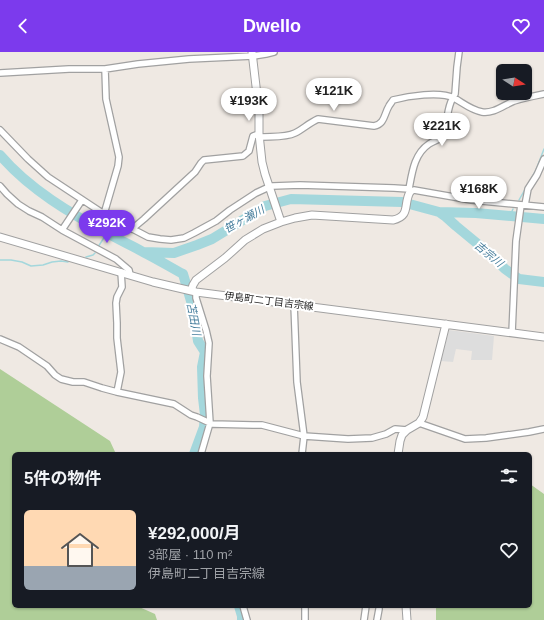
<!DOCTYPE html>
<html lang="ja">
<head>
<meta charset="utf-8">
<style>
  body { margin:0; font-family:Arial,"Noto Sans JP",sans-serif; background:#242831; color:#f1f3f6; height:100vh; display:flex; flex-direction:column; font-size:15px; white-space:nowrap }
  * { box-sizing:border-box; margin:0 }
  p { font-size:13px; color:#9ea1a6 }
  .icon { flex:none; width:22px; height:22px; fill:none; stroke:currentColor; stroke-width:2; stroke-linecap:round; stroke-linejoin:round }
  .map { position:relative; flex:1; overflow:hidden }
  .side { position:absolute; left:12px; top:400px; width:520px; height:156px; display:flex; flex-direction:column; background:#171b24; border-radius:6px; box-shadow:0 1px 3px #0004 }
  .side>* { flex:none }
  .needle { width:26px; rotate:102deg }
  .fabs { position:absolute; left:496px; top:12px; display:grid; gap:8px }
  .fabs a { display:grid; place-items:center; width:36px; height:36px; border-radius:6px; background:#171b24; box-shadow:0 1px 3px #0004; font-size:20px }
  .price { position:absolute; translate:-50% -34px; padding:0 9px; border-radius:14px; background:#fff; color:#222; font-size:13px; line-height:26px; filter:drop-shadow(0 1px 2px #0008) }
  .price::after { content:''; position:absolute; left:50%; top:24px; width:12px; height:9px; margin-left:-6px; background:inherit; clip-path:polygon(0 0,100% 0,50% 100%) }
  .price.on { background:#7c3aed; color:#fff }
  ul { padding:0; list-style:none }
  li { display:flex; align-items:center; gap:12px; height:100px; padding:0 12px }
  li+li { border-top:1px solid #363941 }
  li span { display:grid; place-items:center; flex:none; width:112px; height:80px; border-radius:6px; color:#555 }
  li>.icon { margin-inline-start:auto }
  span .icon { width:48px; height:48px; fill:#fffc; stroke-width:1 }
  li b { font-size:17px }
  h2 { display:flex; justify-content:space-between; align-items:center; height:48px; padding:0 12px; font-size:17px }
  header { display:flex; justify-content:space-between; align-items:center; height:52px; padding:0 12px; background:#7c3aed; color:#fff; font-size:18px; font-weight:700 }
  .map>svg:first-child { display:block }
</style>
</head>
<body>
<header><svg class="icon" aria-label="back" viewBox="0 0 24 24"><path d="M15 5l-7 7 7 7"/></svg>Dwello<svg class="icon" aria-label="heart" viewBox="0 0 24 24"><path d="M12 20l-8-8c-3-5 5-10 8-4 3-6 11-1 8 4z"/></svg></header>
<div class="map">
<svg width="544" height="568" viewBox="0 0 544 568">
  <rect width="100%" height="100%" fill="#efe9e3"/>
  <!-- forest -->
  <path fill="#afce98" d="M0,317l110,72 6,13h-102v152h123l18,8 2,6h-157z
    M530,432l14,10v126h-108v-14h94z"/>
  <!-- parking -->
  <path fill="#ddd" d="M449,278l45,6 -2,24h-21l1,-9 -16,-2 -3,13 -12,-1z"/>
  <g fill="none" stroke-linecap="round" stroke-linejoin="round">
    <!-- stream -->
    <path stroke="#a4d7dc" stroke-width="1.5" d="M519,148l17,-30 8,-21
      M510,164l3,-7
      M98,195l9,-14
      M86,205l7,-2 2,-2
      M0,208h11l11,2 9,4 12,-1 9,-3 9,-1 7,1"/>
    <!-- river -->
    <path stroke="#a4d7dc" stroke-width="10" d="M0,103c29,34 71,59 111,80 10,6 22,11 32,17 14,7 27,15 40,22l11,37 1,11 3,19 7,11 -3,15 1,31 2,17 -1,12 -10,27
      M439,160l7,5 10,9 34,28 15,15 14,10 25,3
      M144,200l30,1 23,-8 15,-6 18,-11 35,-22 26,-7 111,3 37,10 37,1 68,6
      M239,554l3,10v4"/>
    <!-- minor casing -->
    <g stroke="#a1a1a1" stroke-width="8">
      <path id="minor" d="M0,21l69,-4h36l33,-5 51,-5 64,-3 13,-2 8,-2
        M0,78l28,29 20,18 56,37 44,23 12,2 11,1 13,-2 10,-5 22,-12 14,-11 26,-17 13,-6 4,-1 27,-1 94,3 15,1 1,3 4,-2 57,10 73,7
        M260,85c11,-1 25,1 35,-4 8,-4 14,-10 23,-14l56,7c11,-2 10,-12 15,-20 1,-2 3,-4 4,-6 15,-4 47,-9 61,-2 9,5 17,12 28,14 11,2 22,-7 32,-11 10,-3 20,-5 30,-7
        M0,134l7,8 11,10 11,7 13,6 20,13 54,29 13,11 1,5
        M409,137c3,-16 5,-35 20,-45 6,-4 13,-5 17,-10 1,-14 1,-28 9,-40l2,-27 2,-15
        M525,153l3,-16 9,-14 7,-16
        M104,162l14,-48 1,-9 -13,-58 -1,-30
        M132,177l12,-10 51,-47 6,-9 3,-3 39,-4 6,-5 4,-15 6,-2
        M62,178l20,-30
        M196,240v6l10,32 3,13 -2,33 3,47 -9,31
        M294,252l3,78 7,54 -2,18
        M512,281l4,-92 5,-36
        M0,287l19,8 28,19 8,9 6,4 12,3h11l18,6 15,4 57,12 17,11 6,2 15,7 41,1h9l42,11 44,3 24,-1 14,-4 9,-5 12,1
        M117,340l4,-20 -4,-34v-15l-1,-20 1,-6 5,-10 -1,-15
        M419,371l46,16 21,-1 43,-6 15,-3
        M243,554l4,14
        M305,568v-14
        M364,568l2,-14
        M377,568l2,-11"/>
    </g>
    <!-- tertiary casing -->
    <g stroke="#a1a1a1" stroke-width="9">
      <path id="tertiary" d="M252,0l7,60v22l3,28 3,12 16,48
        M0,185l153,45 43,10 348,45
        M191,239l2,-6 3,-5 29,-22 20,-18 18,-11 18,-7 14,-4 17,-3 81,5c18,-4 10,-16 17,-28
        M398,402l2,-13 2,-6 5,-5 12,-7 4,-6 23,-93
        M406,554l1,14"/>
    </g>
    <!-- minor -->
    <use href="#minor" stroke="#fff" stroke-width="5.5"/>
    <!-- tertiary -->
    <use href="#tertiary" stroke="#fff" stroke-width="7"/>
  </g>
  <g text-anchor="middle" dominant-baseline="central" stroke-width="4" stroke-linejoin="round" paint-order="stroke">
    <!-- street labels -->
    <g font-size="10" fill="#1d1d1d" stroke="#fff">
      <text transform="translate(269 249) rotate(7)">伊島町二丁目吉宗線</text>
    </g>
    <!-- water labels -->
    <g font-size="11" font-style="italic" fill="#457d9c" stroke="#fff">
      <text transform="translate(244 167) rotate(-29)">笹ヶ瀬川</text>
      <text transform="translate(489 202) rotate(40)">吉宗川</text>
      <text transform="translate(194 267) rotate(79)">苫田川</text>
    </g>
  </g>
</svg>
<div class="fabs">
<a><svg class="needle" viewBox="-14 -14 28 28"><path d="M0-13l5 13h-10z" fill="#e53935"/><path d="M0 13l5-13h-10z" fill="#9ea1a6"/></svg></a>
</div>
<b class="price" style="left:334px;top:60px">¥121K</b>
<b class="price" style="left:249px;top:70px">¥193K</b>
<b class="price" style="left:442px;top:95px">¥221K</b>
<b class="price" style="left:479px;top:158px">¥168K</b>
<b class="price on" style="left:107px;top:192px">¥292K</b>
<section class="side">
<h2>5件の物件<svg class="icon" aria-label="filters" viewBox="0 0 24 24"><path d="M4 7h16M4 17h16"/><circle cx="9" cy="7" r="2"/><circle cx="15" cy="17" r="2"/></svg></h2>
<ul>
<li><span style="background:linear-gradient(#ffd9b3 70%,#9aa5b1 0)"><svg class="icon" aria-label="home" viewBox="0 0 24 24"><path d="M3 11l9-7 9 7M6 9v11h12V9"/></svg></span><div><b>¥292,000/月</b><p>3部屋 · 110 m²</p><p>伊島町二丁目吉宗線</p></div><svg class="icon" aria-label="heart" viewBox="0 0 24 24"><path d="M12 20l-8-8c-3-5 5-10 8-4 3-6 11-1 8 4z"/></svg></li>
</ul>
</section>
</div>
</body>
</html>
